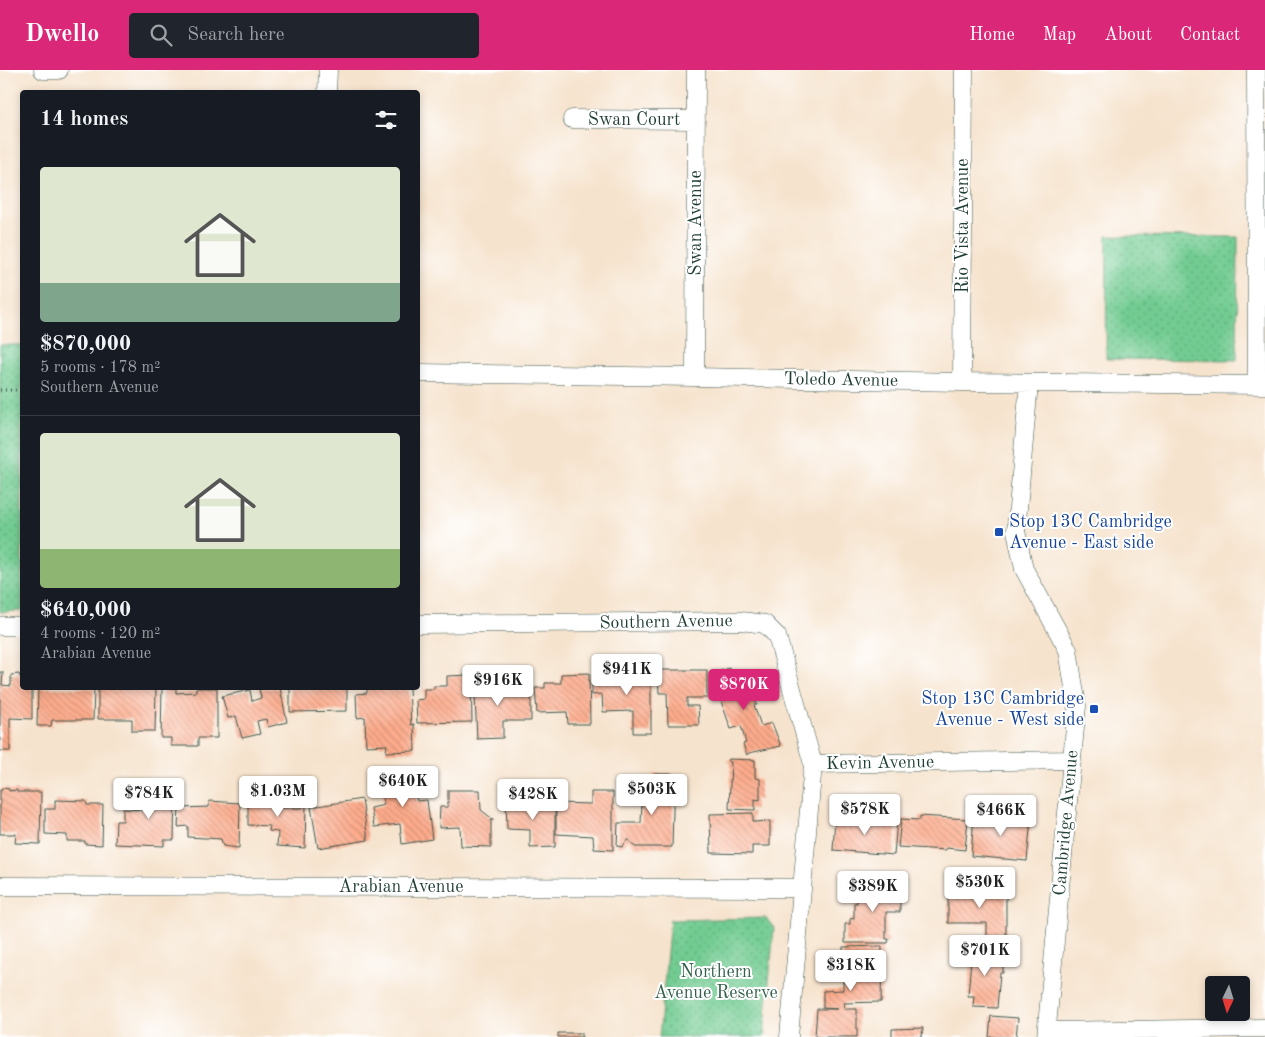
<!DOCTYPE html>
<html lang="en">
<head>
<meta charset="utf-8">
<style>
  body { margin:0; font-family:"Old Standard TT",serif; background:#20242c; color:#f1f3f6; height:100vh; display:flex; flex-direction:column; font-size:19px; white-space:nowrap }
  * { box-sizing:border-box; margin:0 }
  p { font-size:16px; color:#9ea1a6 }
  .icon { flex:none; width:28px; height:28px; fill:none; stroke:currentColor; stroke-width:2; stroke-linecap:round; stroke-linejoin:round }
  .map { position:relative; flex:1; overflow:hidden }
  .details { position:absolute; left:20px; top:20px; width:400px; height:600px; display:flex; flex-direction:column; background:#171b24; border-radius:5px; box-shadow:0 2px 8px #0003 }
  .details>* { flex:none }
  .needle { width:32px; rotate:184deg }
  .fabs { position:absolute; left:1205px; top:906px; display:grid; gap:10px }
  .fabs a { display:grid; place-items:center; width:45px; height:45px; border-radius:5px; background:#171b24; box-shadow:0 2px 8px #0003; font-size:25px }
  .price { position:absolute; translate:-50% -42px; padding:0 11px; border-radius:5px; background:#fff; color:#222; font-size:16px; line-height:32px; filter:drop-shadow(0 1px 2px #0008) }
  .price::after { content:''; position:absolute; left:50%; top:30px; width:15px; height:11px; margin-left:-8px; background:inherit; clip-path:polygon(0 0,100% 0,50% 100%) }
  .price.active { background:#db2777; color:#fff }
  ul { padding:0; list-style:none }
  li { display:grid; align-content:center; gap:10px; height:265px; padding:0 20px }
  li+li { border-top:1px solid #363941 }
  li span { display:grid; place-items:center; height:155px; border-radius:5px; color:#555 }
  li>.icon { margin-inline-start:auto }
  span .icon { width:90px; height:90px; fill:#fffc; stroke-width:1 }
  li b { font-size:21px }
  h2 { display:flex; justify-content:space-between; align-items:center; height:60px; padding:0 20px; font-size:21px }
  header { display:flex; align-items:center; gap:30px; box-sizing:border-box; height:70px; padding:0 25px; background:#db2777; color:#fff }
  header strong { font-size:24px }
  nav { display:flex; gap:28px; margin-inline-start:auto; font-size:18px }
  .search { width:350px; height:45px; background:#20242c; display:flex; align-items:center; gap:12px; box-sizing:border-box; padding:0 18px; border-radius:5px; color:#9ea1a6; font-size:19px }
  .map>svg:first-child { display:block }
</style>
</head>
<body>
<header>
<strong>Dwello</strong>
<div class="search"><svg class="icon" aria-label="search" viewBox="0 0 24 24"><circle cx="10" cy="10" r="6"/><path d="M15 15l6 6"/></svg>Search here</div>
<nav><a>Home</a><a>Map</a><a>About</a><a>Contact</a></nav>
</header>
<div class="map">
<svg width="1265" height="967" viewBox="0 0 1265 967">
  <defs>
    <pattern id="green-dots" width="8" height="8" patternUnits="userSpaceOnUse" patternTransform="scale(1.25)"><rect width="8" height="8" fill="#72cc92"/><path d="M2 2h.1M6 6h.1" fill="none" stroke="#5da778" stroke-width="1.8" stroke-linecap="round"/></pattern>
    <pattern id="building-back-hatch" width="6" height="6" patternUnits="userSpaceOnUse" patternTransform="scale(1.25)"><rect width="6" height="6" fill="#feac8c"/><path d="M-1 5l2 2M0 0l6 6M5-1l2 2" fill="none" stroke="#cd8d73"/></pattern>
  </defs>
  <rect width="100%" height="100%" fill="#fff"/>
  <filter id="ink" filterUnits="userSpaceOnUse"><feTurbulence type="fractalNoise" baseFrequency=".02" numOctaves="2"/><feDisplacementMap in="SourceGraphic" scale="10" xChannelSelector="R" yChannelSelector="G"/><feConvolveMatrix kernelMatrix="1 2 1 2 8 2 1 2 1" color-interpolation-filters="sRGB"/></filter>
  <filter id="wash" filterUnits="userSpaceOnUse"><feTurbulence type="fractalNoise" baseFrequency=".0096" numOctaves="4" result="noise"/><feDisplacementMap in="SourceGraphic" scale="20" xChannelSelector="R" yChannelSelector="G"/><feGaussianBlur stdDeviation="1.12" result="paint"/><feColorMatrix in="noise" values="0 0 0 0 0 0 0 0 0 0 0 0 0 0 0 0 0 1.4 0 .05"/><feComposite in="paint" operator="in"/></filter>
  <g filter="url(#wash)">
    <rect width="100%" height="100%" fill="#f6e3cd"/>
    <!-- green -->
    <path fill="url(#green-dots)" stroke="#488463" d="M1107,166l131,1 -1,123 -131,-1z
      M0,275h22v266l-22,1z
      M766,848l8,10 -10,109h-105l11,-117z"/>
    <g id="blocks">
      <!-- building -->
      <path fill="url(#building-back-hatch)" d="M729,598l3,7 9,-3 4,12 4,-1 8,22h-3l7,21 11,-3 9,23 -32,7 -2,2 -4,-11 3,-1 -5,-17 -10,3 -20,-55z
        M635,600l16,1v62h-18v-22l-30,1 -1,-18 -10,1v-20l44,-2z
        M658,600h49v28h-20v8h11l1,19h-31l-1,-32h-8z
        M0,602h3l-1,13 9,1v-11l8,-1 1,3h2v11h10v31l-22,-1v33h-10z
        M589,603l1,51h-22l-1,-12 -30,1 -2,-25h10v-5h16v-9z
        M497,604v10h6l-1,7h18l1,5 10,-1v26h-28v17l-26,1 -3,-64z
        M471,605l1,47 -55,1 -1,-23 8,-1v-10h10v-3h13v-10z
        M38,618h56l-1,32h-41l-1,6h-14z
        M98,618l37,1v-1h21l-1,43h-23v-12h-34z
        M162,618h14v5l20,-1v-4h21v50h-19v8h-27v-8h-10z
        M259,618h21l7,34 -19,5 -2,-8 -9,2 3,13 -18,4 -6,-22 -8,2 -6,-22 28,-6 2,11 9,-3z
        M290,618h57v23l-57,1z
        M384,618h25l2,37 3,-1 1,27 -29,1 1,-7 -21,1 -1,-29 -8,1 -1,-24 11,-1v-4z
        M729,689l26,1v18l5,1v21l-5,-1v11l-26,-1 2,-47h-3z
        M412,700l5,31 10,-1 5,39 -30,5 -2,-20 -26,3 -3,-19 13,-3 -4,-29z
        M654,704h20l-2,73h-37l-7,-8 -6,8 -5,-1 1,-23h23l2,-39h11z
        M147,715l28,1 -1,54h-10v6l-49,-2 1,-23h7v-12l23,1z
        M2,718l7,1v2l8,-1v2h24l-1,52 -25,-1 1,-9h-16v-44h2z
        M248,720h29l-1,18h26v-3l4,1 -1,42 -28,-2 1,-14 -9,-1 1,-5 -22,-1z
        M448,720h32l1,20 13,10h-3v27l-30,-1 -1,-19 -21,1 1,-21h8z
        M591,722h22v58l-19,-1 -1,-13 -37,-2v-31l35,1z
        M362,729l6,41 -50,8 -7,-41z
        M55,730l31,1 1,4h16l-1,40 -17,-1v-3h-18v-6l-22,-1v-25h10z
        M506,730l49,1v46l-25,1v-18l-23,-1z
        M209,731l31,2 -1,45 -16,-2 -2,-7 -33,-2v-11l-10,1 1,-19 30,-1z
        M753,743v9l17,-1v25h-18v8l-41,-1 -1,-39z
        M974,743l25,2v2l32,2 -4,42 -56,-5z
        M920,746l48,3 -3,31 -19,-2v2l-48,-3 3,-28 19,1z
        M835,747l48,4v-2l14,2 -3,34 -61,-5z
        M900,812v30h-14v27h3l-1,4h-43v-19h5v-5l4,-1v-15h3l1,-11 11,-1v-8z
        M967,814h15v1l24,1v58h-19v-21h-39v-37h19z
        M882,876l-1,56 -37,1 1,6h12v28h-42l2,-28h20l-14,-1v-17l20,-1v-43z
        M972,877l31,2 -2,15 2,1v8h-3l-3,35 -24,-1 1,-11h-6z
        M991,946l27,2 -2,19h-27z
        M923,958l-1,9h-30v-8z
        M558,963h24v4h-24z"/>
    </g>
  </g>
  <g filter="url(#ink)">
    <use href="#blocks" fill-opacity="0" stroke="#3f564b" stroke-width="1"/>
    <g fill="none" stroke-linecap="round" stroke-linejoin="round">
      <!-- street casing -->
      <g stroke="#3f564b" stroke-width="19">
        <path id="street" d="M43,0h16
          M1256,0l1,315
          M327,22l1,-22
          M572,49l124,1
          M418,303l277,4 267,5 303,3
          M695,307l1,-307
          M962,312l2,-312
          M1029,313l-13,148 8,38 44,81 9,56 -31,331
          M418,554l323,-3 24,3 12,12 36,128
          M0,556h22
          M0,816l802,2
          M1047,961l218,-3
          M789,967l24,-273 259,-4"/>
      </g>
      <!-- path -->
      <path stroke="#3f564b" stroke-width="3" stroke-dasharray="1 4" stroke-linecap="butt" d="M0,320h22"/>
      <!-- street -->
      <use href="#street" stroke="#fff" stroke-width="18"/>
    </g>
  </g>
  <!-- markers -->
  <g fill="#1a4fb4" stroke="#fff" stroke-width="2">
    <rect x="994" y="457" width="10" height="10" rx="2.5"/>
    <rect x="1089" y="634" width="10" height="10" rx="2.5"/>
  </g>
  <g text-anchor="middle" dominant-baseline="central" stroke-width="4" stroke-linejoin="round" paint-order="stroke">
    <!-- street labels -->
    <g font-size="18" fill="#1f3d34" stroke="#fff">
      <text x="634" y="50">Swan Court</text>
      <text transform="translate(696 153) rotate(-90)">Swan Avenue</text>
      <text transform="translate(963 156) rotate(-90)">Rio Vista Avenue</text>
      <text transform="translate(841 310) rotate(1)">Toledo Avenue</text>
      <text transform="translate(666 552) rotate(-1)">Southern Avenue</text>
      <text transform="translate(880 693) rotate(-1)">Kevin Avenue</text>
      <text transform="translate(1066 753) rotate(-85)">Cambridge Avenue</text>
      <text x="401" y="817">Arabian Avenue</text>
    </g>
    <!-- transit labels -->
    <g font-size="18" fill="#164399" stroke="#fff" text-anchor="start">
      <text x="1009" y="452">Stop 13C Cambridge<tspan x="1009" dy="21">Avenue - East side</tspan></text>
      <text x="1084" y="629" text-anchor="end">Stop 13C Cambridge<tspan x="1084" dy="21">Avenue - West side</tspan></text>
    </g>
    <!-- park labels -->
    <g font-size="18" fill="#34614c" stroke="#fff">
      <text x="716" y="902">Northern<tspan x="716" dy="21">Avenue Reserve</tspan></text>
    </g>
  </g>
</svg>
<div class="fabs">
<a><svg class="needle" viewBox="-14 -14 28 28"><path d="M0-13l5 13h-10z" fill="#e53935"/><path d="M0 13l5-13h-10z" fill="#9ea1a6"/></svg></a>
</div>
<b class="price" style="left:627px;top:626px">$941K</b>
<b class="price" style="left:498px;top:637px">$916K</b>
<b class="price active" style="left:744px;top:641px">$870K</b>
<b class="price" style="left:403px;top:738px">$640K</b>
<b class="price" style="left:652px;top:746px">$503K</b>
<b class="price" style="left:278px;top:748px">$1.03M</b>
<b class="price" style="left:149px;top:750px">$784K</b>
<b class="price" style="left:533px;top:751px">$428K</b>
<b class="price" style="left:865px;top:766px">$578K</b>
<b class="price" style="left:1001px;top:767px">$466K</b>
<b class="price" style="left:980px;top:839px">$530K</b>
<b class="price" style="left:873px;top:843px">$389K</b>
<b class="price" style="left:985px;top:907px">$701K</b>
<b class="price" style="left:851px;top:922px">$318K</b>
<section class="details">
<h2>14 homes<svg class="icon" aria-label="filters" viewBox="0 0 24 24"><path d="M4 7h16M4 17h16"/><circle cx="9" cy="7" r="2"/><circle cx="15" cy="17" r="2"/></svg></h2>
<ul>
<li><span style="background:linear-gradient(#dfe7d0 75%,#7fa58c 0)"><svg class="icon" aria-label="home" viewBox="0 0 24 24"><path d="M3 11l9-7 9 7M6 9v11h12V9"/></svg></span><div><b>$870,000</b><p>5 rooms · 178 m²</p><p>Southern Avenue</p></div></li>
<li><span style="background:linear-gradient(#dfe7d0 75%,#8fb573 0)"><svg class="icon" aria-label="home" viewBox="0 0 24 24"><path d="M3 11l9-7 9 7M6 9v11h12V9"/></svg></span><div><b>$640,000</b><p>4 rooms · 120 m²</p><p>Arabian Avenue</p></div></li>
</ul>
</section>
</div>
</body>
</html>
